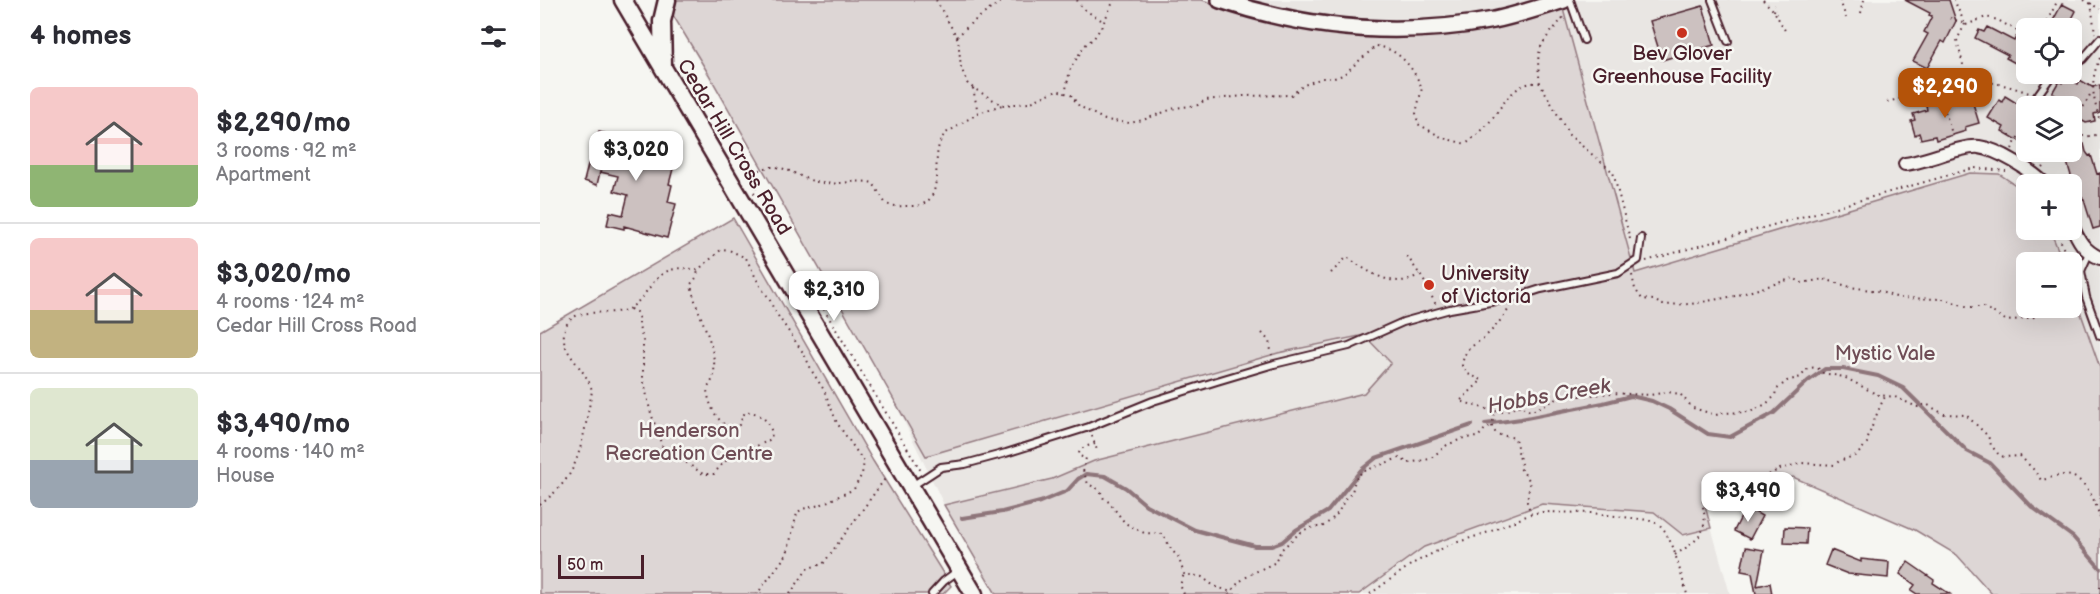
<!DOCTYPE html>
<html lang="en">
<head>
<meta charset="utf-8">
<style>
  body { margin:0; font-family:"Balsamiq Sans",sans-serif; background:#f2f2f3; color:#2b2b33; height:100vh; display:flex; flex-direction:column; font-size:22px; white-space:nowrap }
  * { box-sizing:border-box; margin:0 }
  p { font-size:20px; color:#7c7c81 }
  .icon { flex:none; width:33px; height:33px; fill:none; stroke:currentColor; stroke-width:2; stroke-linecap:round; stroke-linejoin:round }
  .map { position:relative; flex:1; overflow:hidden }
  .side { display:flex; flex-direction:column; background:#fff; width:540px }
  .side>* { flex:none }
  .fabs { position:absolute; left:1476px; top:18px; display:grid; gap:12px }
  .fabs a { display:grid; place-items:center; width:66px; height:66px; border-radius:9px; background:#fff; box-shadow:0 6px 24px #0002; font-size:30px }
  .scale { position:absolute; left:18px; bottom:15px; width:86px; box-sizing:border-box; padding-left:6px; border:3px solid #4a1f2b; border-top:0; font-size:16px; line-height:21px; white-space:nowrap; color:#4a1f2b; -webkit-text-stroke:4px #f6f6f2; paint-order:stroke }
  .price { position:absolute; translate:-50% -51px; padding:0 14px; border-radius:12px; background:#fff; color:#222; font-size:20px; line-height:39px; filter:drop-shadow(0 2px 3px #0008) }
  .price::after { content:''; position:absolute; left:50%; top:36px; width:18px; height:14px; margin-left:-9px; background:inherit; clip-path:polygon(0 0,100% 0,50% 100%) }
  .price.selected { background:#b45309; color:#fff }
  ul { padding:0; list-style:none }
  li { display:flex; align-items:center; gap:18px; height:150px; padding:0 30px }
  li+li { border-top:2px solid #e1e1e2 }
  li span { display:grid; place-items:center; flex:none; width:168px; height:120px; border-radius:9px; color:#555 }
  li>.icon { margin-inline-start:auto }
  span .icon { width:72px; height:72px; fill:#fffc; stroke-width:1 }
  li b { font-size:26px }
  h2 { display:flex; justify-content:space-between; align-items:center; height:72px; padding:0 30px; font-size:26px }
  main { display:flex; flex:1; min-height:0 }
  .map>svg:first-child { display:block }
</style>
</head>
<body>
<main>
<section class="side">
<h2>4 homes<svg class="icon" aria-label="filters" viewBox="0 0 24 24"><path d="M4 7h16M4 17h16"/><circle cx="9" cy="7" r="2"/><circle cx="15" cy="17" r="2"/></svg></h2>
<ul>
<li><span style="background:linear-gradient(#f6c9c9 65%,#8fb573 0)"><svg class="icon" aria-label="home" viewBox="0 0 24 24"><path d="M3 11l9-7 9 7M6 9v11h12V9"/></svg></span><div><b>$2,290/mo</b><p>3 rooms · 92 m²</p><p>Apartment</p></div></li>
<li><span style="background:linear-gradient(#f6c9c9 60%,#c2b280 0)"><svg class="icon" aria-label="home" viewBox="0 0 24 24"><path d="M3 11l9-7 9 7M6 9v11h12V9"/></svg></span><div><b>$3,020/mo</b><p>4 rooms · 124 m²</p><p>Cedar Hill Cross Road</p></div></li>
<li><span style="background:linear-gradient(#dfe7d0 60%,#9aa5b1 0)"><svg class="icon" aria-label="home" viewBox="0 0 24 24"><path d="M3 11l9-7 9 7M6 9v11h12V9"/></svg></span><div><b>$3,490/mo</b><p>4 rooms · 140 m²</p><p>House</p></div></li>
</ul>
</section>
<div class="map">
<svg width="1560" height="594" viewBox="0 0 1560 594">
  <rect width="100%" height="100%" fill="#f6f6f2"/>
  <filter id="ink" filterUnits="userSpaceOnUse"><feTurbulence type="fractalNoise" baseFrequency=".0167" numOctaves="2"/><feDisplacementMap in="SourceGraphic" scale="12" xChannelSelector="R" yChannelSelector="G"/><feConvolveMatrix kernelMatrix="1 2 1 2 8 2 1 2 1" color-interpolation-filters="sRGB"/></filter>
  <g filter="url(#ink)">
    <!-- built -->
    <path fill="#e9e6e3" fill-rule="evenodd" d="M123,0h1437v594h-108l-35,-39 -42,-25 -122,-53 -89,25 26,92h-734l-52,-89 -78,-163zM1486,28h46v46h-46zM1486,106h46v46h-46zM1486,184h46v46h-46zM1486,262h46v46h-46z"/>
    <!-- green -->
    <path fill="#ddd6d5" stroke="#947a80" stroke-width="1.5" d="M135,0h527l62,19 233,6 66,-16 72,264 335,-100 29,1 27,18v38h24l13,32h-37v46h46v-20l28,80v226h-108l-35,-39 -42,-25 -122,-53 -89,25 7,26 -28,7 -29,-23 -112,-8 -118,43 -65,47h-363l-52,-89 108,-26 42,-18 270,-68 27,-30 -27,-28 -86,18 -352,103 -218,-383 -37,-61z
      M193,218l140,243 78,125 -8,8h-403v-263z"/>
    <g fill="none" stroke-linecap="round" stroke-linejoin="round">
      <!-- stream -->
      <path stroke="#8e747a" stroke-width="4" d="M945,424l36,-5 82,-16 28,-7 21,5 17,8 39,25 22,3 44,-24 34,-32 17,-12h18l35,7 25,12 64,63 23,12 42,44 41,30 27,31
        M422,518l40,-6 38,-10 27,-11 11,-12 8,-5 19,2 21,12 20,17 49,25 60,16h16l11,-4 14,-12 32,-19 33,-41 15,-12 96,-33"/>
    </g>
    <!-- building -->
    <path fill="#ccc1c0" stroke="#4a1f2b" stroke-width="1.5" d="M1365,0h44l7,21 -11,22 -3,-2 -15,27 -14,-7 15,-27 -4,-2 8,-16 -3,-1 1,-2z
      M1522,4l14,7 -9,17h-18z
      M1163,6l11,39 -52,15 -12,-39z
      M1447,27l27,14 2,-4 10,6v26l-20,-11 2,-3 -33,-17 4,-8 5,2z
      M1525,77l13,7 2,-4 12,7 8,-2v27l-6,2 1,7 -9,2 -14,-8v-9h-10l-10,-5 3,-6 -3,-2 7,-12 3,2z
      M1465,96l13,8 2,-4 10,5 -4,1v39l-24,-14 2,-4 -16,-9 11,-18 3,2z
      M1416,97l1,4 14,-4 8,26 -14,4 1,4 -30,9 -1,-4 -14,3 -2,-6 -4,2 -4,-14 4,-1 -2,-6 14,-4 -1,-5z
      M59,132l48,12v3l18,5 5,-4 9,14 -5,3 -5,19 3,1 -4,17 8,2 -9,34 -43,-12v3l-17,-4 3,-13 13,3 5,-20 -14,-4 4,-15 -18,-4 -3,13 -13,-4 10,-40 2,1z
      M1539,143v2l5,-1 2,8 3,4 2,-1 6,19 3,-1v54l-7,2 -9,-29 -2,-3h-2l-6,-19 -2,1 -8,-27h8v-7z
      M1206,507l16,9 -12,23 -16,-8z
      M1245,527l22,1 -1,16 -22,-1z
      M1206,547l18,3 -7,36 13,-3 2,11h-16l-4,-21 -11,-2z
      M1291,550l30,12v-3l28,3 -1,16 -40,-4 -23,-9z
      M1368,562l26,18 -1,3 17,11h-33l-6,-4 4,-5 -15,-11z"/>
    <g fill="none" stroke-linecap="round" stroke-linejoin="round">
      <!-- service casing -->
      <g stroke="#4a1f2b" stroke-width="10">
        <path id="service" d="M1030,0l14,40
          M1172,0l16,41
          M1532,66l11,-7 17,-20
          M1497,96l15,-21 2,-1
          M1549,253l-8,18 5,26 14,39
          M372,486l29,-19 24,-3 41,-11 83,-26 64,-26 64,-20 57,-17 75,-18 54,-24 47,-13 63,-11 28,-9 77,-16 20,-13 3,-22
          M392,594l12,-13 15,-11"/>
      </g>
      <!-- minor casing -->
      <g stroke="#4a1f2b" stroke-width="16">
        <path id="minor" d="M1365,164c20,-2 57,-19 74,-17 21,3 51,23 66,37
          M1532,225c6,15 12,26 28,33"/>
      </g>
      <!-- tertiary casing -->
      <g stroke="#4a1f2b" stroke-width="20">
        <path id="tertiary" d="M680,0c89,30 182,37 274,20 24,-5 47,-13 70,-20"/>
      </g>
      <!-- secondary casing -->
      <g stroke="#4a1f2b" stroke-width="21">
        <path id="secondary" d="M83,0l351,594
          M123,67l-1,-46 5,-21"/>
      </g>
      <!-- path -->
      <path stroke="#4a1f2b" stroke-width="2" stroke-dasharray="1.5 4.5" stroke-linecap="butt" d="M396,0l22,39 3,28 6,16 6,5 29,17 27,-2 28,-13 14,5 8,11 26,14 25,3 13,-3 32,-12 23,-3 7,-5 39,-4 47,-1 13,-10 18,-7h12l9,-3 33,-29c24,3 37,22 46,42l-6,25 2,11 25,14 23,6c7,-6 15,-12 21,-19 15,-17 26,-45 53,-42l29,52 44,37 18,71
        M537,0c5,11 18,15 27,22
        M1223,0l11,11 13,23
        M1300,0l6,18
        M1544,0l16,9
        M1551,3l4,30
        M1234,11l1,-6
        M1321,13l3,-13
        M1410,18l15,6 -11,-24
        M1425,24l-8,16 10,41
        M1426,25l20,-8 12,3 28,16
        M1498,28l7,-3 13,-25
        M417,37l13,-13 33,-24
        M1560,58c-11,23 -7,40 0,63
        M1000,83c-6,-40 3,-39 25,-68
        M433,88l5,25
        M1398,89l16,51
        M525,94l5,-24 14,-24 10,-8 8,-12 12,-26
        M1347,102l80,-21c21,-1 43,5 62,12
        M1505,102l5,4
        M1532,128l19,-35
        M1532,130c9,8 16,7 28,4
        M1472,149l14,-27
        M1503,168l13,-16
        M214,194l6,-24c21,-10 37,8 57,12 19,5 37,-4 56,1l13,21c9,3 17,2 27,2 38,-2 13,-52 32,-72 3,-3 8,-5 12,-7 14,-11 28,-17 45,-22
        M1517,230l11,32
        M867,256l16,23 13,26
        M1106,261l328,-93 32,3
        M262,273l119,198
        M791,273l16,-16c19,14 50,35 72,17
        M1092,275l3,14 7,10 11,1 10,5 28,-1 44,-8 59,-18 7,5 23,-4 26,8 28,4 21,7 44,1 26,8h15l23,14 27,-4 16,-9
        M90,309l6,3 3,7v8l4,14v37l7,32 12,36 41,28h11c18,-25 33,-21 57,-35 4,-14 -12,-29 -26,-27l-7,15c-18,4 -29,-21 -31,-37 2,-6 7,-10 7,-17 3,-30 -19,-61 -23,-89l5,-6 2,-7
        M722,333l7,8 3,14
        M953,411l-33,-10 22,-21 -14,-6 -6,-8c2,-20 14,-20 27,-33 6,-5 17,-20 22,-27
        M552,436l6,17
        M555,444c-7,2 -17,3 -16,12l7,2 -3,12 5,14 12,6 4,9 5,3 16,21 19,10 19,1 9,17 6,5 6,18 18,3 12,9 17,6
        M0,505c10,-8 19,-16 27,-27 15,-21 20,-61 25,-87 -4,-21 -31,-37 -28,-57 3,-31 42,-17 62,-24 20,-8 26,-38 49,-41 7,-2 16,0 23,1l24,-21 7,1 17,8 15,30 8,10 5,12 30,44 9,19 11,17 13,33 27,39 -2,12 -8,15 -34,16 -18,4 -5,4 -10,41 -30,40
        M991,514l-4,-12 3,-21 -10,-13 1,-4 -6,-26 -19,-4 -4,-8 2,-15 10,1 17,-7 5,5 6,1 44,-21 4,6h3l28,-3 39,2 18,-3 12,2 13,14 23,7 6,-2 28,-1 16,-8 9,-8 1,-6 11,-9 14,-4 5,-7c6,-4 13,-3 17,3l21,4 34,18 17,2 22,10 9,-3 18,10 22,1 22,21 3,9 8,10 5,2 16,-1 13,13 8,11c7,-1 15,-5 23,-5 21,0 32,26 36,44
        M1135,555c23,-15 35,-22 27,-52l2,-2 59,-23 17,-9 21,-6 34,2 4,-4 18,-6 10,-12c0,-5 14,-41 18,-46
        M250,594l18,-26 15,-4 64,-88
        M644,594l-4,-9 4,-11
        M689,594l10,-12 12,-8 23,-11 8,-14 13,-12 9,-7 9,-3h9l8,-6 8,-8 7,-14 7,-7 3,-12 7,-8 34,-13 4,-1 8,5 22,-4 17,-14 17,-7 14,-1 8,-9 6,-2
        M830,594l42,-30 37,-19 40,-13 42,-18 11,-2 50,1 56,7 11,4 6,7 8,16 14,47
        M1560,594v-7"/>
      <!-- service -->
      <use href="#service" stroke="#f6f6f2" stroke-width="6"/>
      <!-- minor -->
      <use href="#minor" stroke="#f6f6f2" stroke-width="12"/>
      <!-- tertiary -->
      <use href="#tertiary" stroke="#f6f6f2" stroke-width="15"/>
      <!-- secondary -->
      <use href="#secondary" stroke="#f6f6f2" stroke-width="16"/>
    </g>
  </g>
  <!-- markers -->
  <g fill="#c8321e" stroke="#f6f6f2" stroke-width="2">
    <circle cx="1142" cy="33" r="6"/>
    <circle cx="889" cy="285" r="6"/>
  </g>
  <g text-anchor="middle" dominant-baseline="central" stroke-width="5" stroke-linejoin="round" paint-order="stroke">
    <!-- poi labels -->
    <g font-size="20" fill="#4a1f2b" stroke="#f6f6f2">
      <text x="1142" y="54">Bev Glover<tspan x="1142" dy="23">Greenhouse Facility</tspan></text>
      <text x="901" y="274" text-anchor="start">University<tspan x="901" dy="23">of Victoria</tspan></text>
    </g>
    <!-- street labels -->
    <g font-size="20" fill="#4a1f2b" stroke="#f6f6f2">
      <text transform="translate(194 147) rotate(59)">Cedar Hill Cross Road</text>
    </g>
    <!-- park labels -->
    <g font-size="20" fill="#6f4d56" stroke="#f6f6f2">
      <text x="1345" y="354">Mystic Vale</text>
      <text x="149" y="431">Henderson<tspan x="149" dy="23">Recreation Centre</tspan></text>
    </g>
    <!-- water labels -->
    <g font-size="21" font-style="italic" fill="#6c4a52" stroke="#f6f6f2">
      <text transform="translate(1009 396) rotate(-10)">Hobbs Creek</text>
    </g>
  </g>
</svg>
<div class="fabs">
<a><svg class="icon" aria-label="locate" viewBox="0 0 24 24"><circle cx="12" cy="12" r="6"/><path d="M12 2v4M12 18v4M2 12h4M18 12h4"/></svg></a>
<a><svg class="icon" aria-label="layers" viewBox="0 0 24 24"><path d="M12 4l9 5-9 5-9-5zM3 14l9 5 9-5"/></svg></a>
<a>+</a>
<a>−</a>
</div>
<div class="scale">50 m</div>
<b class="price selected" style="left:1405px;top:119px">$2,290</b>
<b class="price" style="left:96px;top:182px">$3,020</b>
<b class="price" style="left:294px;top:322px">$2,310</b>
<b class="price" style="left:1208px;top:523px">$3,490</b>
</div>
</main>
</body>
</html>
